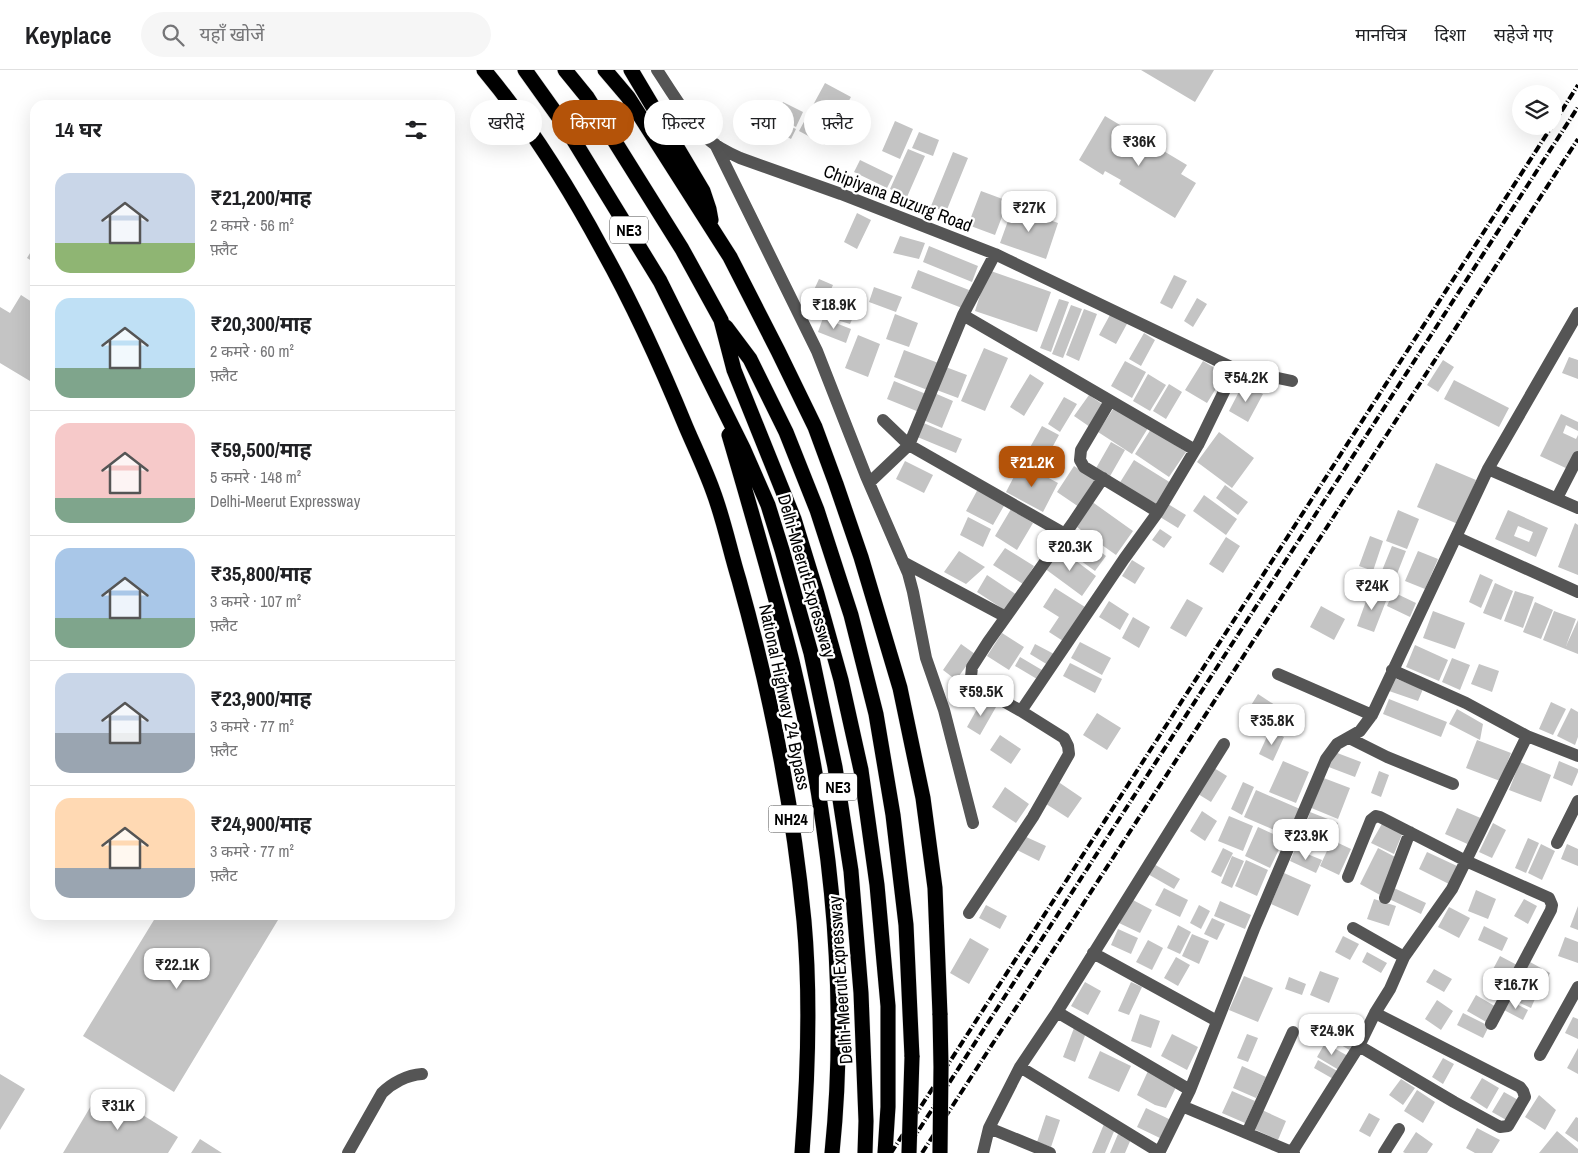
<!DOCTYPE html>
<html lang="hi">
<head>
<meta charset="utf-8">
<style>
  body { margin:0; font-family:"Archivo Narrow","Noto Sans Devanagari",sans-serif; background:#f6f6f6; color:#202124; height:100vh; display:flex; flex-direction:column; font-size:19px; white-space:nowrap }
  * { box-sizing:border-box; margin:0 }
  p { font-size:16px; color:#757577 }
  .icon { flex:none; width:28px; height:28px; fill:none; stroke:currentColor; stroke-width:2; stroke-linecap:round; stroke-linejoin:round }
  .map { position:relative; flex:1; overflow:hidden }
  .sheet { position:absolute; left:30px; top:30px; width:425px; height:820px; display:flex; flex-direction:column; background:#fff; border-radius:15px; box-shadow:0 5px 20px #0002 }
  .sheet>* { flex:none }
  .guide { position:absolute; left:470px; top:30px; width:475px; height:45px; display:flex; gap:10px }
  .controls { position:absolute; left:1512px; top:15px; display:grid; gap:10px }
  .controls a { display:grid; place-items:center; width:50px; height:50px; border-radius:50%; background:#fff; box-shadow:0 5px 20px #0002; font-size:25px }
  .price { position:absolute; translate:-50% -42px; padding:0 11px; border-radius:10px; background:#fff; color:#222; font-size:16px; line-height:32px; filter:drop-shadow(0 1px 2px #0008) }
  .price::after { content:''; position:absolute; left:50%; top:30px; width:15px; height:11px; margin-left:-8px; background:inherit; clip-path:polygon(0 0,100% 0,50% 100%) }
  .price.selected { background:#b45309; color:#fff }
  ul { padding:0; list-style:none }
  li { display:flex; align-items:center; gap:15px; height:125px; padding:0 25px }
  li+li { border-top:1px solid #e0e0e0 }
  li span { display:grid; place-items:center; flex:none; width:140px; height:100px; border-radius:15px; color:#555 }
  li>.icon { margin-inline-start:auto }
  span .icon { width:60px; height:60px; fill:#fffc; stroke-width:1 }
  li b { font-size:21px }
  h2 { display:flex; justify-content:space-between; align-items:center; height:60px; padding:0 25px; font-size:21px }
  .chip { padding:0 18px; border-radius:22px; background:#fff; box-shadow:0 5px 20px #0002; font-size:18px; line-height:45px }
  .chip.selected { background:#b45309; color:#fff }
  header { display:flex; align-items:center; gap:30px; box-sizing:border-box; height:70px; padding:0 25px; background:#fff; border-bottom:1px solid #e0e0e0 }
  header strong { font-size:24px }
  nav { display:flex; gap:28px; margin-inline-start:auto; font-size:18px }
  .search { width:350px; height:45px; background:#f6f6f6; display:flex; align-items:center; gap:12px; box-sizing:border-box; padding:0 18px; border-radius:28px; color:#757577; font-size:19px }
  .map>svg:first-child { display:block }
</style>
</head>
<body>
<header>
<strong>Keyplace</strong>
<div class="search"><svg class="icon" aria-label="search" viewBox="0 0 24 24"><circle cx="10" cy="10" r="6"/><path d="M15 15l6 6"/></svg>यहाँ खोजें</div>
<nav><a>मानचित्र</a><a>दिशा</a><a>सहेजे गए</a></nav>
</header>
<div class="map">
<svg width="1578" height="1083" viewBox="0 0 1578 1083">
  <rect width="100%" height="100%" fill="#fff"/>
  <!-- building -->
  <path fill="#c4c4c4" fill-rule="evenodd" d="M1141,0h73l-19,32z
    M825,13l26,14 -26,48 -26,-14z
    M783,32l20,10 -7,15 -20,-10z
    M756,38l14,8 -11,19 -14,-8z
    M1105,46l82,49 -6,9 15,9 -21,35 -56,-34 2,-4 -16,-9 -2,4 -24,-15z
    M772,48l24,11 -5,10 -23,-12z
    M895,51l18,8 -13,30 -18,-8z
    M919,62l20,8 -6,16 -21,-8z
    M908,79l17,7 -18,41 -17,-8z
    M953,82l15,6 -22,54 -15,-6z
    M860,90l33,16 -6,12 -33,-16z
    M981,121l27,10 -13,34 -27,-10z
    M1013,137l45,16 -12,36 -46,-16z
    M857,143l14,7 -14,29 -13,-7z
    M900,166l25,7 -6,16 -26,-6z
    M35,175v18l-8,-5z
    M929,176l49,20 -6,16 -49,-20z
    M918,200l51,20 -7,18 -51,-20z
    M988,200l63,22 -14,40 -62,-21z
    M1174,205l13,6 -15,28 -12,-6z
    M819,209l14,6 -13,28 -14,-6z
    M874,217l28,10 -6,15 -27,-10z
    M21,225l14,9v80l-35,-21v-56l10,6z
    M1197,228l10,6 -14,23 -9,-6z
    M1059,229l10,3 -18,50 -11,-4z
    M832,234l23,9 -5,11 -23,-7z
    M1071,235l11,4 -19,49 -11,-4z
    M1084,239l13,5 -18,47 -13,-6z
    M1111,243l17,9 -12,22 -17,-9z
    M895,244l23,9 -9,24 -23,-8z
    M823,248l28,11 -5,14 -28,-11z
    M1144,263l11,7 -14,26 -12,-7z
    M858,265l22,9 -12,33 -23,-9z
    M984,278l24,10 -23,53 -24,-10z
    M904,280l37,14 -11,27 -36,-14z
    M1569,287l9,3v19l-16,-6z
    M1443,290l11,7 -16,25 -11,-7z
    M1125,291l21,11 -14,26 -21,-12z
    M1203,291l22,13 -18,29 -22,-13z
    M943,296l24,9 -9,23 -24,-9z
    M1030,304l14,9 -20,33 -14,-9z
    M1148,304l18,11 -16,26 -17,-10z
    M1454,310l55,28 -10,19 -55,-28z
    M894,311l32,13 -7,18 -32,-13z
    M1169,314l13,8 -16,27 -13,-8z
    M1243,314l20,10 -15,28 -19,-11z
    M932,322l21,9 -11,27 -21,-9z
    M1089,325l16,11 -15,21 -16,-11z
    M1064,327l13,7 -17,28 -12,-8z
    M1115,336l33,22 -16,26 -34,-22z
    M1561,344l17,8v9l-12,-6 -3,8 13,6 2,-4v18l-8,17 -30,-14z
    M921,352l41,17 -6,14 -41,-17z
    M1042,356l17,9 -18,33 -17,-10z
    M1151,359l35,23 -17,25 -34,-23z
    M1219,362l35,26 -22,30 -35,-26z
    M1111,372l14,8 -16,28 -14,-8z
    M1134,390l37,23 -16,24 -36,-23z
    M905,391l28,14 -9,18 -28,-14z
    M1021,393l37,20 -15,29 -37,-20z
    M1436,393l40,17 -18,44 -41,-17z
    M1074,396l23,15 -18,26 -22,-15z
    M1225,415l23,17 -10,13 -22,-17z
    M978,419l27,15 -12,21 -27,-14z
    M1204,425l33,24 -11,16 -33,-24z
    M1091,431l42,30 -17,24 -42,-30z
    M1168,434l18,11 -8,13 -18,-11z
    M1011,439l22,14 -16,27 -22,-14z
    M1398,440l21,9 -12,30 -21,-8z
    M1508,440l40,18 -12,29 -41,-18zM1518,456l15,6 -4,10 -15,-6z
    M968,447l23,12 -8,18 -23,-12z
    M1575,453l3,2v50l-20,-8z
    M1071,459l35,27 -11,15 -36,-26z
    M1160,459l12,8 -8,11 -12,-8z
    M1370,466l13,5 -10,30 -14,-5z
    M1226,467l14,9 -17,27 -14,-9z
    M1392,476l14,5 -11,28 -14,-6z
    M1005,478l29,18 -11,18 -30,-19z
    M1059,478l37,28 -14,20 -38,-28z
    M959,481l26,16 -19,17 -22,-12z
    M1418,481l20,8 -13,30 -20,-8z
    M1132,490l13,8 -10,16 -13,-8z
    M1480,504l13,6 -12,28 -12,-6z
    M987,505l30,20 -11,16 -29,-19z
    M1495,513l18,8 -12,29 -18,-7z
    M1055,518l30,19 -22,34 -14,-9 10,-15 -16,-10z
    M1370,520l18,6 -14,36 -17,-6z
    M1515,521l19,6 -11,31 -19,-7z
    M1393,522l23,11 -6,14 -23,-11z
    M1187,529l16,9 -17,29 -16,-9z
    M1109,531l20,13 -9,16 -21,-13z
    M1535,532l18,8 -12,29 -18,-7z
    M1321,536l24,13 -11,21 -24,-13z
    M1433,541l32,12 -10,26 -32,-11z
    M1554,541l22,8 -10,27 12,-26v34l-35,-14z
    M1133,547l17,10 -11,21 -17,-10z
    M1002,563l22,14 -15,23 -22,-14z
    M1080,572l31,16 -9,17 -31,-17z
    M961,574l14,10 -19,26 -13,-10z
    M1035,574l19,10 -6,11 -18,-11z
    M1415,575l33,15 -9,21 -33,-14z
    M1020,587l22,13 -5,9 -22,-13z
    M1452,588l18,7 -10,25 -18,-8z
    M1070,593l32,16 -7,14 -32,-17z
    M1479,594l20,7 -7,21 -21,-8z
    M1394,608l29,11 -5,12 -29,-10z
    M1258,624l26,17 -9,13 -25,-17z
    M1389,629l58,23 -6,15 -58,-23z
    M982,630l14,7 -16,28 -13,-8z
    M1551,632l15,7 -13,26 -14,-6z
    M1571,638l7,4v25l-3,8 -18,-9z
    M1457,639l26,15 -3,16 -31,-16z
    M1097,643l24,15 -14,22 -24,-15z
    M1270,660l14,7 -11,24 -14,-7z
    M1000,665l21,14 -10,15 -21,-14z
    M1477,670l34,13 -11,28 -34,-13z
    M1332,681l29,11 -6,15 -29,-11z
    M1283,691l26,11 -13,31 -27,-11z
    M1559,691l19,8v3l-6,14 -19,-8z
    M1520,692l31,13 -10,27 -32,-12z
    M1214,698l13,8 -16,26 -13,-8z
    M1379,701l10,4 -8,22 -10,-4z
    M1321,707l29,11 -12,31 -29,-12z
    M1057,711l25,17 -14,20 -25,-16z
    M1243,712l11,5 -12,28 -11,-6z
    M1005,717l24,17 -13,19 -24,-16z
    M1256,720l44,19 -12,27 -44,-19z
    M1457,738l26,11 -11,27 -27,-12z
    M1202,741l15,10 -12,20 -15,-10z
    M1310,742l28,11 -5,13 -27,-11z
    M1229,746l24,10 -10,25 -25,-10z
    M1383,752l20,10 -9,22 -23,-11z
    M1493,753l13,7 -14,28 -13,-6z
    M1258,757l26,12 -14,29 -25,-12z
    M1024,766l22,10 -7,15 -22,-11z
    M1528,768l11,5 -13,30 -11,-5z
    M1332,770l19,9 -12,26 -19,-9z
    M1541,774l14,7 -13,29 -14,-7z
    M1567,774l11,5v17l-17,-7z
    M1223,778l10,5 -12,24 -10,-5z
    M1378,778l21,11 -19,36 -20,-11z
    M1295,779l27,11 -6,13 -26,-12z
    M1427,782l30,14 -8,18 -30,-15z
    M1232,786l12,5 -12,27 -11,-5z
    M1246,790l22,10 -11,26 -22,-10z
    M1152,793l28,16 -6,10 -28,-16z
    M1284,803l27,12 -13,31 -27,-12z
    M1164,818l24,12 -8,17 -25,-12z
    M1394,818l32,15 -5,11 -32,-15z
    M1476,820l20,9 -8,20 -20,-8z
    M1131,829l21,11 -12,23 -21,-10z
    M1374,829l22,7 -7,20 -22,-7z
    M1524,829l13,7 -9,18 -14,-8z
    M1220,831l31,14 -6,14 -31,-13z
    M986,835l21,11 -7,13 -21,-11z
    M1199,835l11,6 -9,18 -11,-6z
    M1578,836v24l-8,-3z
    M1449,837l21,11 -11,20 -21,-11z
    M157,845h124l-107,177 -91,-56z
    M1212,848l13,6 -8,16 -13,-6z
    M1178,855l13,7 -11,22 -13,-6z
    M1484,856l24,12 -6,13 -24,-11z
    M1118,859l20,9 -7,16 -20,-9z
    M1192,864l17,7 -10,23 -17,-8z
    M1343,866l16,8 -9,16 -15,-8z
    M1565,867l13,5v21l-20,-7z
    M970,868l19,11 -20,35 -19,-11z
    M1148,870l15,8 -11,22 -16,-8z
    M1367,882l20,11 -6,10 -19,-11z
    M1500,886l17,9 -8,17 -18,-9z
    M1176,887l14,8 -12,21 -14,-8z
    M1530,892l20,11 -9,18 -21,-11z
    M1434,899l18,10 -8,13 -18,-10z
    M1320,901l19,7 -10,25 -19,-8z
    M1244,906l29,12 -15,34 -29,-12z
    M1289,907l17,7 -4,11 -17,-6z
    M1491,907l18,8 -5,10 -18,-9z
    M1085,912l16,9 -13,24 -17,-9z
    M1131,912l11,5 -13,28 -11,-4z
    M1518,913l20,9 -7,16 -20,-9z
    M1476,925l22,13 -10,15 -21,-12z
    M1437,930l16,11 -12,19 -16,-11z
    M1509,930l19,10 -5,10 -19,-10z
    M1463,943l26,13 -6,12 -26,-13z
    M1140,944l20,7 -9,27 -20,-7z
    M1573,947l5,2v20l-13,-6z
    M1334,956l26,16 -7,10 -26,-15z
    M1074,958l12,5 -11,29 -12,-5z
    M1172,964l26,13 -11,23 -26,-14z
    M1247,964l11,4 -10,24 -11,-4z
    M1325,973l23,13 -9,14 -22,-13z
    M1578,978v26l-11,-6z
    M1100,981l31,15 -12,26 -31,-14z
    M1443,988l11,6 -11,20 -11,-7z
    M1318,990l21,12 -4,8 -21,-12z
    M1242,996l24,11 -10,21 -23,-10z
    M1148,1001l29,14 -11,23 -11,-3 -18,-10z
    M0,1004l25,15 -25,41z
    M1482,1008l17,10 -12,21 -17,-11z
    M1401,1009l14,9 -12,17 -14,-10z
    M101,1019l77,48 -10,16h-105z
    M1417,1020l18,12 -12,21 -19,-12z
    M1232,1021l23,10 -10,22 -23,-10z
    M1504,1022l16,9 -12,20 -16,-9z
    M1539,1025l17,15 -11,20 -20,-13z
    M1146,1038l25,12 -9,19 -25,-12z
    M1262,1040l24,11 -8,19 -24,-11z
    M1369,1043l11,6 -10,18 -11,-6z
    M1046,1045l14,5 -9,27 -14,-5z
    M1576,1047l2,1v24l-13,-9z
    M1104,1054l11,5 -10,24h-13z
    M1477,1058l23,12 -8,13h-17l-9,-5z
    M1557,1061l21,18v4h-39z
    M1416,1062l17,12 -6,9h-22l-2,-1z
    M1118,1064l13,5 -6,14h-15z
    M200,1069l22,14h-31z"/>
  <g fill="none" stroke-linecap="round" stroke-linejoin="round">
    <!-- highway casing -->
    <g stroke="#dbdbdb" stroke-width="16">
      <path id="highway" d="M484,0c46,55 84,116 118,179 32,57 59,117 84,178 9,21 19,42 27,64 11,29 17,60 26,89 31,111 54,226 65,341 7,77 4,155 -2,232
        M525,0l40,56 95,155 83,167 25,57 14,45 29,103 24,114 16,104 10,122 5,128 -1,32
        M565,0l22,27 95,152 39,71 13,50 60,149 23,75 24,86 20,90 16,115 11,121v101l-3,46
        M605,0l23,27 102,160 48,94 37,76 21,57 25,73 39,131 23,110 12,90 5,127
        M631,0l72,121 6,18 2,11
        M726,257l24,32 36,73 31,78 34,105 25,99 17,101 13,110 6,132
        M729,365c22,75 44,150 63,226 38,160 57,327 40,492"/>
    </g>
    <!-- minor -->
    <path stroke="#555" stroke-width="12" d="M657,0c16,24 31,50 52,70 9,8 20,13 31,18l101,36 154,60 240,115 57,12
      M715,74l102,207 49,125 42,97 5,19 13,66 18,52 29,113
      M963,245l232,135
      M1110,331l-29,49 -1,10 4,7 74,45
      M883,350l26,25 156,89
      M1488,399l90,39
      M869,413l40,-38 54,-130 32,-61
      M1557,428l21,-41
      M1456,467l122,55
      M903,492l103,55
      M1392,600l74,33 61,33 51,20
      M1278,604l94,41
      M1021,641l-44,-25 -6,-9 1,-10 16,-25 84,-118 31,-46
      M1349,668l38,19 66,27
      M1557,773l21,-42
      M1348,807l23,-57 5,-4 4,1 86,44 83,37 3,7 -1,5 -60,114
      M1385,828l25,-66
      M969,843l64,-96 36,-63 -1,-8 -4,-8 -43,-27 103,-152 34,-47 40,-67 37,-76
      M1353,858l51,29
      M1093,883l124,68
      M1057,942l133,78
      M1359,976l95,56 46,25 8,-1 17,-29 -2,-6 -3,-4 -145,-74
      M1540,985l38,-68
      M1020,997l139,85
      M1182,1036l112,47
      M989,1058l61,25
      M1247,1063l46,-101
      M1292,1082l67,-106 16,-33 15,-24 14,-32 48,-68 75,-153
      M348,1083l34,-60c10,-10 25,-18 40,-19
      M983,1083l6,-25 31,-61 37,-55 167,-268
      M1159,1083l31,-63 64,-161 72,-170 11,-15 23,-13 12,-16 116,-246 90,-156
      M1384,1083l15,-24"/>
    <!-- highway -->
    <use href="#highway" stroke="#000" stroke-width="15"/>
    <!-- rail -->
    <path stroke="#000" stroke-width="4" stroke-dasharray="8 2.5 1 2.5" stroke-linecap="butt" d="M1554,53l24,-38
      M891,1083l661,-1027
      M904,1083l674,-1046
      M922,1083l656,-1014"/>
    <!-- highway-bridge casing -->
    <g stroke="#dbdbdb" stroke-width="16" stroke-linecap="butt">
      <path id="highway-bridge" d="M909,1083l3,-96
        M940,1083l1,-86 -1,-52"/>
    </g>
    <!-- highway-bridge -->
    <use href="#highway-bridge" stroke="#000" stroke-width="15"/>
  </g>
  <g text-anchor="middle" dominant-baseline="central" stroke-width="4.5" stroke-linejoin="round" paint-order="stroke">
    <!-- shield labels -->
    <g fill="#fff" stroke="#4c4c4c" stroke-width="1">
      <rect x="610" y="146.5" width="38" height="27" rx="4"/>
      <rect x="819" y="703.5" width="38" height="27" rx="4"/>
      <rect x="768.5" y="735.5" width="45" height="27" rx="4"/>
    </g>
    <g font-size="16" font-weight="bold" fill="#000">
      <text x="629" y="160">NE3</text>
      <text x="838" y="717">NE3</text>
      <text x="791" y="749">NH24</text>
    </g>
    <!-- street labels -->
    <g font-size="18" fill="#000" stroke="#fff">
      <text transform="translate(898 128) rotate(21)">Chipiyana Buzurg Road</text>
      <text transform="translate(807 506) rotate(74)">Delhi-Meerut Expressway</text>
      <text transform="translate(785 627) rotate(78)">National Highway 24 Bypass</text>
      <text transform="translate(840 910) rotate(-94)">Delhi-Meerut Expressway</text>
    </g>
  </g>
</svg>
<div class="controls">
<a><svg class="icon" aria-label="layers" viewBox="0 0 24 24"><path d="M12 4l9 5-9 5-9-5zM3 14l9 5 9-5"/></svg></a>
</div>
<b class="price" style="left:1139px;top:97px">₹36K</b>
<b class="price" style="left:1029px;top:163px">₹27K</b>
<b class="price" style="left:834px;top:260px">₹18.9K</b>
<b class="price" style="left:1246px;top:333px">₹54.2K</b>
<b class="price selected" style="left:1032px;top:418px">₹21.2K</b>
<b class="price" style="left:1070px;top:502px">₹20.3K</b>
<b class="price" style="left:1372px;top:541px">₹24K</b>
<b class="price" style="left:981px;top:647px">₹59.5K</b>
<b class="price" style="left:1272px;top:676px">₹35.8K</b>
<b class="price" style="left:1306px;top:791px">₹23.9K</b>
<b class="price" style="left:177px;top:920px">₹22.1K</b>
<b class="price" style="left:1516px;top:940px">₹16.7K</b>
<b class="price" style="left:1332px;top:986px">₹24.9K</b>
<b class="price" style="left:118px;top:1061px">₹31K</b>
<div class="guide">
<a class="chip">खरीदें</a>
<a class="chip selected">किराया</a>
<a class="chip">फ़िल्टर</a>
<a class="chip">नया</a>
<a class="chip">फ़्लैट</a>
</div>
<section class="sheet">
<h2>14 घर<svg class="icon" aria-label="filters" viewBox="0 0 24 24"><path d="M4 7h16M4 17h16"/><circle cx="9" cy="7" r="2"/><circle cx="15" cy="17" r="2"/></svg></h2>
<ul>
<li><span style="background:linear-gradient(#c9d6e8 70%,#8fb573 0)"><svg class="icon" aria-label="home" viewBox="0 0 24 24"><path d="M3 11l9-7 9 7M6 9v11h12V9"/></svg></span><div><b>₹21,200/माह</b><p>2 कमरे · 56 m²</p><p>फ़्लैट</p></div></li>
<li><span style="background:linear-gradient(#bfe0f5 70%,#7fa58c 0)"><svg class="icon" aria-label="home" viewBox="0 0 24 24"><path d="M3 11l9-7 9 7M6 9v11h12V9"/></svg></span><div><b>₹20,300/माह</b><p>2 कमरे · 60 m²</p><p>फ़्लैट</p></div></li>
<li><span style="background:linear-gradient(#f6c9c9 75%,#7fa58c 0)"><svg class="icon" aria-label="home" viewBox="0 0 24 24"><path d="M3 11l9-7 9 7M6 9v11h12V9"/></svg></span><div><b>₹59,500/माह</b><p>5 कमरे · 148 m²</p><p>Delhi-Meerut Expressway</p></div></li>
<li><span style="background:linear-gradient(#a9c7e8 70%,#7fa58c 0)"><svg class="icon" aria-label="home" viewBox="0 0 24 24"><path d="M3 11l9-7 9 7M6 9v11h12V9"/></svg></span><div><b>₹35,800/माह</b><p>3 कमरे · 107 m²</p><p>फ़्लैट</p></div></li>
<li><span style="background:linear-gradient(#c9d6e8 60%,#9aa5b1 0)"><svg class="icon" aria-label="home" viewBox="0 0 24 24"><path d="M3 11l9-7 9 7M6 9v11h12V9"/></svg></span><div><b>₹23,900/माह</b><p>3 कमरे · 77 m²</p><p>फ़्लैट</p></div></li>
<li><span style="background:linear-gradient(#ffd9b3 70%,#9aa5b1 0)"><svg class="icon" aria-label="home" viewBox="0 0 24 24"><path d="M3 11l9-7 9 7M6 9v11h12V9"/></svg></span><div><b>₹24,900/माह</b><p>3 कमरे · 77 m²</p><p>फ़्लैट</p></div></li>
</ul>
</section>
</div>
</body>
</html>
